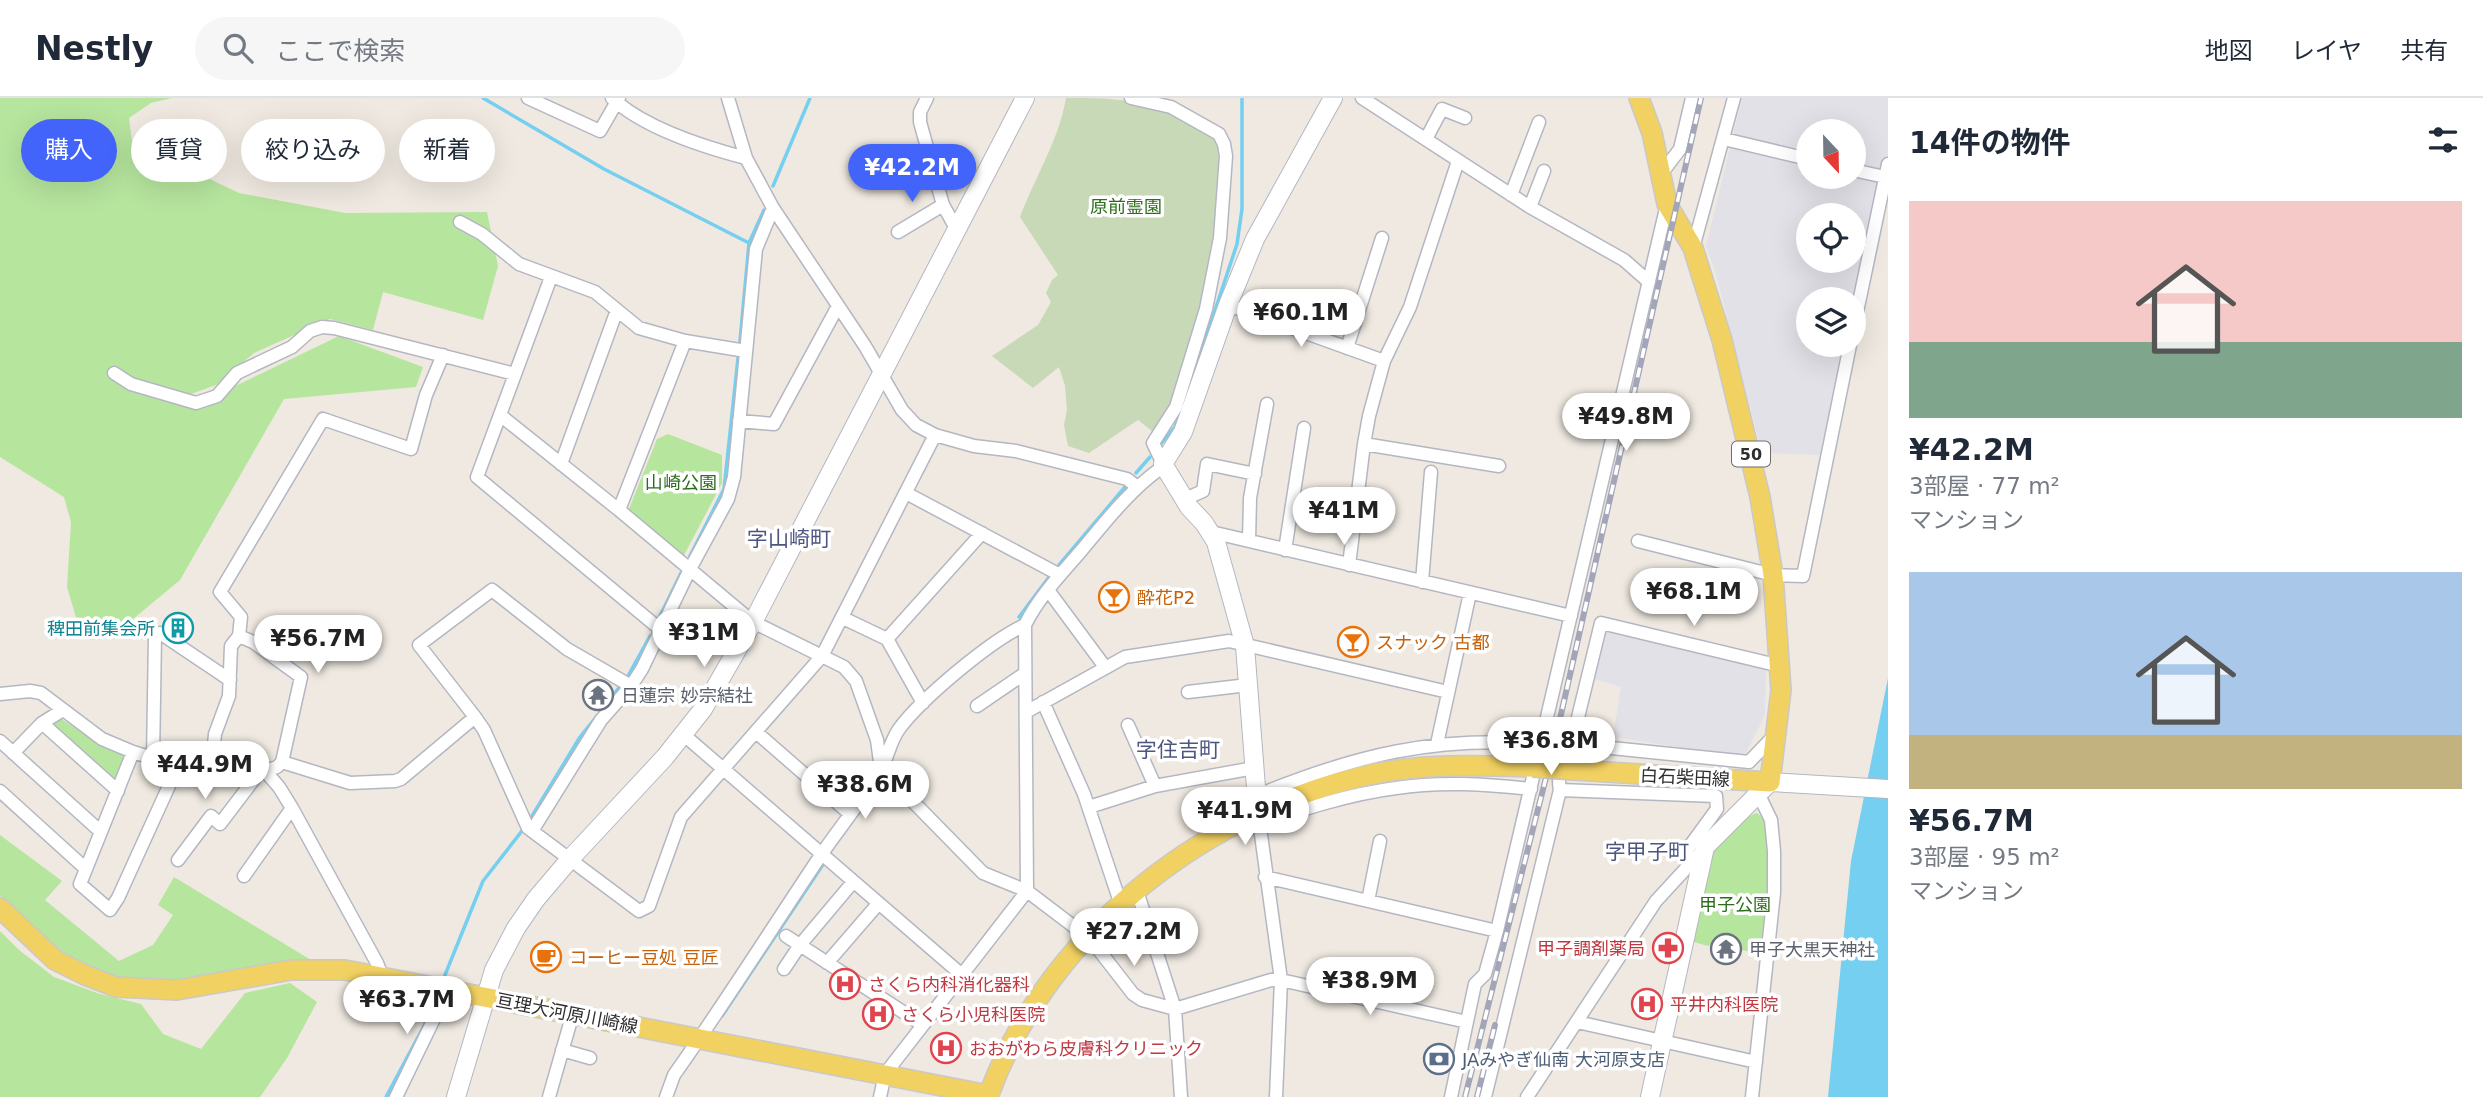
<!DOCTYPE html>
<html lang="ja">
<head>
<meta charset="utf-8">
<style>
  body { margin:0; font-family:"DejaVu Sans","Noto Sans JP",sans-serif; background:#f6f6f7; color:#1f2937; height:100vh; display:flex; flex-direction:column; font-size:26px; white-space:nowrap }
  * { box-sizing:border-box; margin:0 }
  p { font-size:23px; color:#747a83 }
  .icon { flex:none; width:38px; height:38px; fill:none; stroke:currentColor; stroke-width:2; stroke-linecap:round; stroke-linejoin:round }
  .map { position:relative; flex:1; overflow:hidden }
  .panel { display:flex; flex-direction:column; background:#fff; width:595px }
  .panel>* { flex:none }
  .top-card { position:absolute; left:21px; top:21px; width:665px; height:63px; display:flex; gap:14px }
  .needle { width:46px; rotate:158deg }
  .fabs { position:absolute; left:1796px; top:21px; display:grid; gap:14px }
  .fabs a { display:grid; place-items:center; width:70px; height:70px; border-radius:50%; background:#fff; box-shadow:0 7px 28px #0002; font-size:35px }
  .price { position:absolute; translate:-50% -60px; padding:0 16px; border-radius:24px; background:#fff; color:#222; font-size:23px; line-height:46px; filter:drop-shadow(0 2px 4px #0008) }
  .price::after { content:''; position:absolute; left:50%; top:42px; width:21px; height:16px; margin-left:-10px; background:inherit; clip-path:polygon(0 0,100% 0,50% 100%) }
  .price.selected { background:#4264fb; color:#fff }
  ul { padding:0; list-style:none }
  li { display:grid; align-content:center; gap:14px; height:371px; padding:0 21px }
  li span { display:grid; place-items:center; height:217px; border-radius:0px; color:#555 }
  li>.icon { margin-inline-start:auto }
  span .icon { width:126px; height:126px; fill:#fffc; stroke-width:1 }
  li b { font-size:30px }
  h2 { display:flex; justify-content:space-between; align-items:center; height:84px; padding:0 21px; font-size:30px }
  .pill { padding:0 24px; border-radius:32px; background:#fff; box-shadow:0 7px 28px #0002; font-size:24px; line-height:63px }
  .pill.selected { background:#4264fb; color:#fff }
  header { display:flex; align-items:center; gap:42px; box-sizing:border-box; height:98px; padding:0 35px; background:#fff; border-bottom:2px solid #e0e1e3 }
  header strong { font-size:33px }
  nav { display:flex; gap:38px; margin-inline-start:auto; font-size:24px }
  .search { width:490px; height:63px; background:#f6f6f7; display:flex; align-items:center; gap:18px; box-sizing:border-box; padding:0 24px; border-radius:38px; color:#747a83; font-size:26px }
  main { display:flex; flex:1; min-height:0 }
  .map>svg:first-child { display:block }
</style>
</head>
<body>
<header>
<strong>Nestly</strong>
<div class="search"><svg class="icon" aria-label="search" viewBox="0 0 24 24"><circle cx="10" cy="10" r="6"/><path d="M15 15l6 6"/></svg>ここで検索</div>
<nav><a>地図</a><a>レイヤ</a><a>共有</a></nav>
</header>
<main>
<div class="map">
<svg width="1888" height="999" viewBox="0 0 1888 999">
  <rect width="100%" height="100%" fill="#efe9e1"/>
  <!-- industrial -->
  <path fill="#e3e1e8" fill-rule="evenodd" d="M1742,0h146v57l-35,155v-11h-45v46h38l-22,110 -62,-2 -47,-182 -9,-25zM1808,33h45v46h-45zM1808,117h45v46h-45z
    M1608,533l158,37 -1,47 -21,42 -131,-20 8,-50 -30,-9 11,-43z"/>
  <!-- green -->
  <path fill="#b6e59e" d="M0,0h172l-21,5 -22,15 3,24 107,51 106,20 142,-1 11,54 -15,54 -100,-28 -10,38 -43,-11 -76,34 -38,32 -25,9 1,13 147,-71 84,31 -7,20 -132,12 -104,181 -53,44 -6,14 -34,2 -11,-23 -9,-30 4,-65 -7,-25 -64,-40z
    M668,336l54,21v28l-40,76 -51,-44 -2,-6 28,-70z
    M60,620c21,14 39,26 64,33l3,5 -11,29 -66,-59z
    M1757,715l10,9 3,72 -7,60 -32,-6 -10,-8 -13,6 -14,-4c5,-27 7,-57 16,-83 6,-17 30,-40 47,-46z
    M0,737l62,46 -17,19 74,61 34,-16 20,-30 -15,-10 16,-28 137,83 -123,21 -63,-1 -35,-10 -43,-26 -47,-48z
    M0,833l19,19 35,27 46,17 41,10 22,30 38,15 44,-56 45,-10 27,19 -30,56 -27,39h-260z"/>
  <!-- cemetery -->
  <path fill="#c8d9b8" d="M1066,0c51,0 84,1 129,27 11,6 19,10 27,20l-9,121 -44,146 -16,20 -15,-12 -49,33 -21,-7 -4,-21 3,-15 -2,-24 -6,-19 -26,21 -41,-32 46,-31 13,-23 -5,-9 6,-13 6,-5 -38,-58c15,-40 39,-77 46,-119z"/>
  <!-- water -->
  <path fill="#75cff0" d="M1888,580v419h-60l23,-236z"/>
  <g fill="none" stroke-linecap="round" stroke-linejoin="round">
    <!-- stream -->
    <path stroke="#75cff0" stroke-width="3.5" d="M483,0l121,71 145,74
      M773,88l37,-88
      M740,243l9,-98 15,-33
      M1188,294l49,-148 5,-35v-111
      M1160,347l15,-18 5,-11
      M1136,375l14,-16
      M690,458l34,-67 14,-131
      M1059,467l66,-78
      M1019,519l30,-40
      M659,520l22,-45
      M604,609l24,-31 22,-40
      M856,718l24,-34
      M529,723l51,-84 17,-21
      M445,877l38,-94 42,-54
      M722,918l102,-153
      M386,999l40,-75"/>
    <!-- street casing -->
    <g stroke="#b4b7c1" stroke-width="15">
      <path id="street" d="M528,0l72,33 19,-33
        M612,0c32,30 92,49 134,60
        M728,0l18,60 27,50 92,138 37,64 14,15 19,10 39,11 42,5 111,28 9,7
        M927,0l-7,14v10l23,83 14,25
        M1362,0l168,109 94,53 25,22
        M1426,41l16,-30 23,9
        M1724,41l84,20
        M1458,63l-48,146 -26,54 -15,55 -5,28 135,22
        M1853,72l32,7
        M1661,76l19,-25 12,-51
        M1511,97l28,-73
        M1530,109l14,-36
        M460,124l22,12 37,30 76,28 44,36 46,13 61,10
        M898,134l45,-27
        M1693,150l41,-150
        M551,179l-74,200 184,153
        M1228,207l156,56
        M1853,233l35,-167
        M1347,250l35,-110
        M114,275l17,11 65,19 21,-7 20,-23 55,-26 18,-16 12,-4 12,1 181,46
        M500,317l119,95 134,112 91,45 12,14 21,59 4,29 102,104 44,18 54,41 14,13 38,49 9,6 33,9 96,-29h10l186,42
        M739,323l35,3 64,-118
        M561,366l56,-154
        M906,395l154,82
        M1185,401l18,-8 4,-27 48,10
        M619,412l66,-169
        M1211,434l360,84
        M1249,443l1,-43 17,-94
        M1638,443l135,34 30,1 47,-231
        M1285,452l19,-122
        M1349,467l15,-121
        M1422,484l9,-110
        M1048,492l57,77
        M843,520l44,21 36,64
        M239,538l14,6 48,35 -19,85
        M887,541l95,-106
        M1188,594l60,-7
        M0,596l30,-3 11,2 61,46 31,13 45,14h34l53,5 12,-4 5,-5 68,21 45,-2 6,-2 74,-62 9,13 44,98 111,83 10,-5 32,-89 141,-161 113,-221
        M1043,604l41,92 37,111
        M977,608l47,-32
        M1026,614l99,-55 104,-16 219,51
        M475,619l-56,-72 73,-55 75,59 64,37
        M42,625l76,68
        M1128,627l27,61
        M756,634l94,82
        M684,637l278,240
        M0,643l101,91
        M1437,646l33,-151
        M1572,646l177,18 26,-27
        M133,654l-53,132 30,26 8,-12 60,-132
        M13,655l29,-30 21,-13
        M153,660l2,-122 5,-3 70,47
        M212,668l3,-32 14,-38 2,-50 8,-10 2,-19 -21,-25 103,-173 88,30 15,-54 17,-40
        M265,673l14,16 13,21 85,155 5,13
        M1560,692l156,6 1,13 -30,41 2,15
        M0,693l86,78
        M1256,698c99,-41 178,-60 286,-52
        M1089,709l66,-21 99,-18
        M1258,715l23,167 -5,117
        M1259,726c45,-15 90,-30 137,-36 45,-7 90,-4 135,1
        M532,733l69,-111 30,-34 11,-17 48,-100 38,-70 6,-22 22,-228 17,-41
        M178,762l33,-44 9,8 41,-54
        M244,778l48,-68
        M1265,779l232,54
        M1137,793l38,118 6,88
        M1368,803l12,-60
        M786,838l137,89
        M827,865l51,-59
        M784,871l16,-24 53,-63
        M1577,924l179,40
        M562,952l28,8
        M396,999l52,-107
        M549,999l24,-84
        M666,999l8,-22c51,-72 98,-147 147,-220 19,-28 41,-54 58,-83 9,-13 10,-29 20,-43 22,-30 92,-89 126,-104
        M880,999l5,-23 142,-183 -2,-266c13,-27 36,-51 56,-74 25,-30 48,-60 80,-83l2,-4 -10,-21 23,-36 30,-98 14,-71 6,-82 -2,-12 -5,-10 -48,-27 -40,-9
        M1451,999l24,-113 10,-10 12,-43 170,-727
        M1485,999l75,-307c-3,-15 2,-31 11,-44l30,-123 179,43
        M1527,999l129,-196 47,-51
        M1752,999l22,-204v-42l-3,-31 -13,-27"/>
    </g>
    <!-- secondary casing -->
    <g stroke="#b4b7c1" stroke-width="20">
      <path id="secondary" d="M1258,715l-13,-167 -29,-104 -12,-19 -15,-16 -26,-43 20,-32 45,-127 27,-66 78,-141
        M456,999l38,-127 22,-42 20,-29 34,-40 95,-102 38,-48 50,-87 272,-524
        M1650,999l55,-250 65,-65 118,7"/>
    </g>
    <!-- primary casing -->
    <g stroke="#c9c9c9" stroke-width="22">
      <path id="primary" d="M1574,672l196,12 11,-92 -8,-115 -13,-78 -38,-157 -29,-92 -26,-44 -15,-71 -13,-35
        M0,810l55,52 30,15 31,12 61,3 114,-20h54l643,125
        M988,999c57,-159 209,-280 371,-320 58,-14 115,-12 174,-10"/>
    </g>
    <!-- street -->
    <use href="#street" stroke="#fff" stroke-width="12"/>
    <!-- secondary -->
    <use href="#secondary" stroke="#fff" stroke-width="18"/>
    <!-- primary -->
    <use href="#primary" stroke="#f2d163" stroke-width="19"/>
    <!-- rail casing -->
    <g stroke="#a3a6b8" stroke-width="6">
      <path id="rail" d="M1465,999l87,-343 149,-656
        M1477,999l18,-72"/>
    </g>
    <!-- rail -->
    <use href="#rail" stroke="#fff" stroke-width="3.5" stroke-dasharray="10" stroke-linecap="butt"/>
    <!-- primary-bridge casing -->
    <g stroke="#c9c9c9" stroke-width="22" stroke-linecap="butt">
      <path id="primary-bridge" d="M1533,669l41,3"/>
    </g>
    <!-- primary-bridge -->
    <use href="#primary-bridge" stroke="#f2d163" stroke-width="19"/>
  </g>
  <!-- icons -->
  <defs>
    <g id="bar-ring" transform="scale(1.575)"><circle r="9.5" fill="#fff" stroke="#e8710a" stroke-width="1.5"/><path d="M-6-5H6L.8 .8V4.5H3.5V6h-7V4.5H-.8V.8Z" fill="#e8710a"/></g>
    <g id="building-ring" transform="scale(1.575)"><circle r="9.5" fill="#fff" stroke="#0f9aa8" stroke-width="1.5"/><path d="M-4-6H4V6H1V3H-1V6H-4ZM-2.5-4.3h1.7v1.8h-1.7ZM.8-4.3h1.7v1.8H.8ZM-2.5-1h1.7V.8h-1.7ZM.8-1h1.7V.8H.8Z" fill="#0f9aa8"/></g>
    <g id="temple-ring" transform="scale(1.575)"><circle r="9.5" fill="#fff" stroke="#6b7280" stroke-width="1.5"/><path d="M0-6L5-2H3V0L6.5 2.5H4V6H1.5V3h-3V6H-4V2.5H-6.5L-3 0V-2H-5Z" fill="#6b7280"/></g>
    <g id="pharmacy-ring" transform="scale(1.575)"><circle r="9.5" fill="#fff" stroke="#e0444e" stroke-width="1.5"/><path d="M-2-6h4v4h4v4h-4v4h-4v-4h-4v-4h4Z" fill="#e0444e"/></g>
    <g id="cafe-ring" transform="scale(1.575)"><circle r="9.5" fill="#fff" stroke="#e8710a" stroke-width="1.5"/><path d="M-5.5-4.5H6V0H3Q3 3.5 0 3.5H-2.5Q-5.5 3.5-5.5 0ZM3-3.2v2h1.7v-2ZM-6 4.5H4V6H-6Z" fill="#e8710a"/></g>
    <g id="hospital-ring" transform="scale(1.575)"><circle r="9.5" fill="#fff" stroke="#e0444e" stroke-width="1.5"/><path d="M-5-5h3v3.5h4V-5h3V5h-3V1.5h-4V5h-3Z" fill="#e0444e"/></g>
    <g id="bank-ring" transform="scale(1.575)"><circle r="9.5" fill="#fff" stroke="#5c6f8a" stroke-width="1.5"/><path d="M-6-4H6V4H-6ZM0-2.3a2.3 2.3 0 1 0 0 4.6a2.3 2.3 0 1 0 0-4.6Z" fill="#5c6f8a"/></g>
  </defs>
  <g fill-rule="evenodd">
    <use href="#bar-ring" x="1114" y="499"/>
    <use href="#building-ring" x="178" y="530"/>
    <use href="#bar-ring" x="1353" y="544"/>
    <use href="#temple-ring" x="598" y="597"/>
    <use href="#pharmacy-ring" x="1668" y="850"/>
    <use href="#temple-ring" x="1726" y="851"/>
    <use href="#cafe-ring" x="546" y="859"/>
    <use href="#hospital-ring" x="845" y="886"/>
    <use href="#hospital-ring" x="1647" y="906"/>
    <use href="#hospital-ring" x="878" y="916"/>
    <use href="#hospital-ring" x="946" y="950"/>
    <use href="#bank-ring" x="1439" y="961"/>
  </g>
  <g text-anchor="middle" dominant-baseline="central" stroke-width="7" stroke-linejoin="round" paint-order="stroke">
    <!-- shield labels -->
    <rect fill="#fff" stroke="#6d6d6d" stroke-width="2" x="1732" y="343.5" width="38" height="25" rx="5"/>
    <g font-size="16" font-weight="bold" fill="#2e2e2e">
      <text x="1751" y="356">50</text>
    </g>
    <!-- park labels -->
    <g font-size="18" fill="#2c6e1b" stroke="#fff">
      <text x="1126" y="108">原前霊園</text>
      <text x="681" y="384">山崎公園</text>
      <text x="1735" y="806">甲子公園</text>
    </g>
    <!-- food labels -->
    <g font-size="18" fill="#c56008" stroke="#fff" text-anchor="start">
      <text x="1137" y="499">酔花P2</text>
      <text x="1376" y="544">スナック 古都</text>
      <text x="569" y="859">コーヒー豆処 豆匠</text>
    </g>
    <!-- culture labels -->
    <g font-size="18" fill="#0d838f" stroke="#fff" text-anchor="end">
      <text x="155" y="530">稗田前集会所</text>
    </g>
    <!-- worship labels -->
    <g font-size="18" fill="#5b616d" stroke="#fff" text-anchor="start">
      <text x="621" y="597">日蓮宗 妙宗結社</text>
      <text x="1749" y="851">甲子大黒天神社</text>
    </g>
    <!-- street labels -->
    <g font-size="18" fill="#2e2e2e" stroke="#fff">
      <text transform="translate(1685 679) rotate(3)">白石柴田線</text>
      <text transform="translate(567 915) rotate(11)">亘理大河原川崎線</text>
    </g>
    <!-- health labels -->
    <g font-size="18" fill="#be3a42" stroke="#fff" text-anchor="start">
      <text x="1645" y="850" text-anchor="end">甲子調剤薬局</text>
      <text x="868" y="886">さくら内科消化器科</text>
      <text x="1670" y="906">平井内科医院</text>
      <text x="901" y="916">さくら小児科医院</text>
      <text x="969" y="950">おおがわら皮膚科クリニック</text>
    </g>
    <!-- service labels -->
    <g font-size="18" fill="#4e5e75" stroke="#fff" text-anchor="start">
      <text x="1462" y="961">JAみやぎ仙南 大河原支店</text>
    </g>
    <!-- quarter labels -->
    <g font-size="21" fill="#4d5680" stroke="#fff">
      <text x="789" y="441">字山崎町</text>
      <text x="1178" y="652">字住吉町</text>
      <text x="1647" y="754">字甲子町</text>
    </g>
  </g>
</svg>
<div class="fabs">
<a><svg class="needle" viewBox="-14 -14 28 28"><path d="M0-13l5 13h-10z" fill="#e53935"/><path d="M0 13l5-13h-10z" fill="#747a83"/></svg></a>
<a><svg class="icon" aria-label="locate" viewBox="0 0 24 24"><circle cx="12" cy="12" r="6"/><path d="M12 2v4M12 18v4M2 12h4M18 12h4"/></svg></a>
<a><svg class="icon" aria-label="layers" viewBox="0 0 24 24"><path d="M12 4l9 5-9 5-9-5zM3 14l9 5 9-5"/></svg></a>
</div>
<b class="price selected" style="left:912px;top:106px">¥42.2M</b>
<b class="price" style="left:1301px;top:251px">¥60.1M</b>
<b class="price" style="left:1626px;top:355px">¥49.8M</b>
<b class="price" style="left:1344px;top:449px">¥41M</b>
<b class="price" style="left:1694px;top:530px">¥68.1M</b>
<b class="price" style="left:704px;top:571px">¥31M</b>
<b class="price" style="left:318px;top:577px">¥56.7M</b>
<b class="price" style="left:1551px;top:679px">¥36.8M</b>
<b class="price" style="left:205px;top:703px">¥44.9M</b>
<b class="price" style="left:865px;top:723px">¥38.6M</b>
<b class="price" style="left:1245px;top:749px">¥41.9M</b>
<b class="price" style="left:1134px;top:870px">¥27.2M</b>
<b class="price" style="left:1370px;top:919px">¥38.9M</b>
<b class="price" style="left:407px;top:938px">¥63.7M</b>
<div class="top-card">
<a class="pill selected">購入</a>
<a class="pill">賃貸</a>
<a class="pill">絞り込み</a>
<a class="pill">新着</a>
</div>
</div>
<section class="panel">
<h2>14件の物件<svg class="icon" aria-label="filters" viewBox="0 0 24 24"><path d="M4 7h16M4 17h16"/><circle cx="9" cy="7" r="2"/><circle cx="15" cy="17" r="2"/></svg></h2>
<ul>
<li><span style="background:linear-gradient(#f6c9c9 65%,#7fa58c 0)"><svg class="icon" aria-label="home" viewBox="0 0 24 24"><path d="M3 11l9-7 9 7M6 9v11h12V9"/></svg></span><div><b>¥42.2M</b><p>3部屋 · 77 m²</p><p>マンション</p></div></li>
<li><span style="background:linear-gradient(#a9c7e8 75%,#c2b280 0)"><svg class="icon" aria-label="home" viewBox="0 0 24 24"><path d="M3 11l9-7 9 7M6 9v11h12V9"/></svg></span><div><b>¥56.7M</b><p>3部屋 · 95 m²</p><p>マンション</p></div></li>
</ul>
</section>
</main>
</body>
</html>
